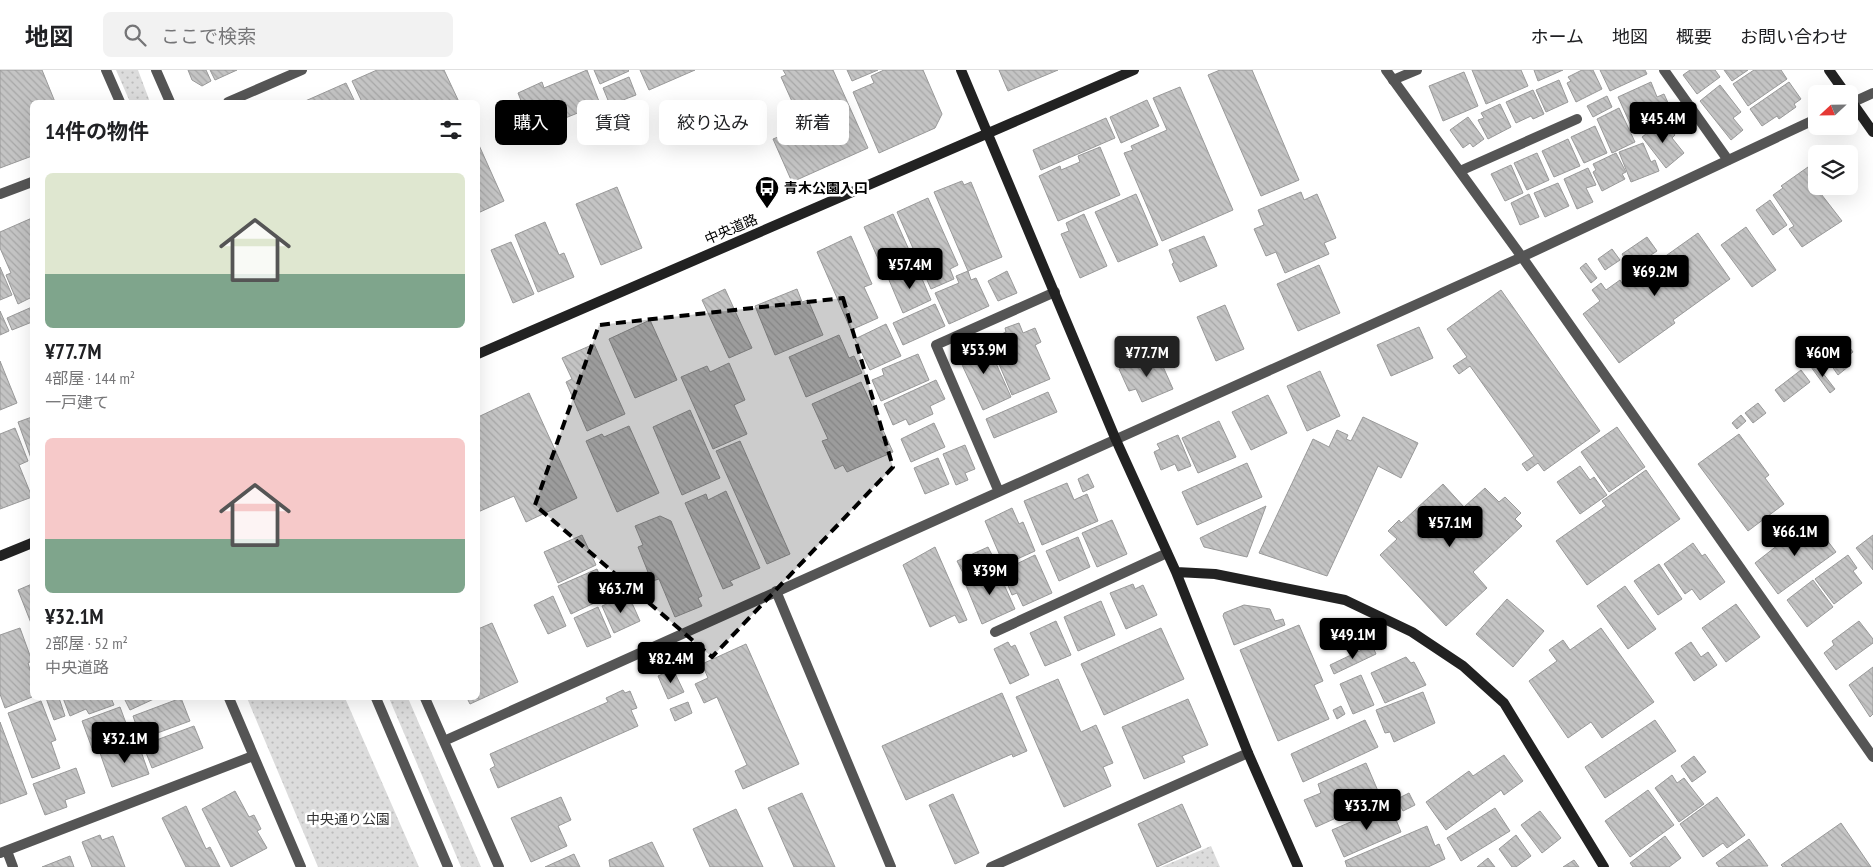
<!DOCTYPE html>
<html lang="ja">
<head>
<meta charset="utf-8">
<style>
  body { margin:0; font-family:"PT Sans Narrow","Noto Sans JP",sans-serif; background:#f2f2f2; color:#202124; height:100vh; display:flex; flex-direction:column; font-size:19px; white-space:nowrap }
  * { box-sizing:border-box; margin:0 }
  p { font-size:16px; color:#757577 }
  .icon { flex:none; width:28px; height:28px; fill:none; stroke:currentColor; stroke-width:2; stroke-linecap:round; stroke-linejoin:round }
  .map { position:relative; flex:1; overflow:hidden }
  .side { position:absolute; left:30px; top:30px; width:450px; height:600px; display:flex; flex-direction:column; background:#fff; border-radius:8px; box-shadow:0 5px 20px #0002 }
  .side>* { flex:none }
  .guide { position:absolute; left:495px; top:30px; width:475px; height:45px; display:flex; gap:10px }
  .needle { width:32px; rotate:248deg }
  .fabs { position:absolute; left:1808px; top:15px; display:grid; gap:10px }
  .fabs a { display:grid; place-items:center; width:50px; height:50px; border-radius:8px; background:#fff; box-shadow:0 5px 20px #0002; font-size:25px }
  .price { position:absolute; translate:-50% -42px; padding:0 11px; border-radius:5px; background:#000; color:#fff; font-size:16px; line-height:32px; filter:drop-shadow(0 1px 2px #0008) }
  .price::after { content:''; position:absolute; left:50%; top:30px; width:15px; height:11px; margin-left:-8px; background:inherit; clip-path:polygon(0 0,100% 0,50% 100%) }
  .price.selected { background:#222; color:#fff }
  ul { padding:0; list-style:none }
  li { display:grid; align-content:center; gap:10px; height:265px; padding:0 15px }
  li span { display:grid; place-items:center; height:155px; border-radius:8px; color:#555 }
  li>.icon { margin-inline-start:auto }
  span .icon { width:90px; height:90px; fill:#fffc; stroke-width:1 }
  li b { font-size:21px }
  h2 { display:flex; justify-content:space-between; align-items:center; height:60px; padding:0 15px; font-size:21px }
  .tag { padding:0 18px; border-radius:8px; background:#fff; box-shadow:0 5px 20px #0002; font-size:18px; line-height:45px }
  .tag.selected { background:#000; color:#fff }
  header { display:flex; align-items:center; gap:30px; box-sizing:border-box; height:70px; padding:0 25px; background:#fff; border-bottom:1px solid #e0e0e0 }
  header strong { font-size:24px }
  nav { display:flex; gap:28px; margin-inline-start:auto; font-size:18px }
  .search { width:350px; height:45px; background:#f2f2f2; display:flex; align-items:center; gap:12px; box-sizing:border-box; padding:0 18px; border-radius:8px; color:#757577; font-size:19px }
  .map>svg:first-child { display:block }
</style>
</head>
<body>
<header>
<strong>地図</strong>
<div class="search"><svg class="icon" aria-label="search" viewBox="0 0 24 24"><circle cx="10" cy="10" r="6"/><path d="M15 15l6 6"/></svg>ここで検索</div>
<nav><a>ホーム</a><a>地図</a><a>概要</a><a>お問い合わせ</a></nav>
</header>
<div class="map">
<svg width="1873" height="797" viewBox="0 0 1873 797">
  <defs>
    <pattern id="grass-dots" width="8" height="8" patternUnits="userSpaceOnUse" patternTransform="scale(1.25)"><rect width="8" height="8" fill="#dcdcdc"/><path d="M2 2h.1M6 6h.1" fill="none" stroke="#bbb" stroke-width="1.8" stroke-linecap="round"/></pattern>
    <pattern id="building-back-hatch" width="6" height="6" patternUnits="userSpaceOnUse" patternTransform="scale(1.25)"><rect width="6" height="6" fill="#c4c4c4"/><path d="M-1 5l2 2M0 0l6 6M5-1l2 2" fill="none" stroke="#a7a7a7"/></pattern>
  </defs>
  <rect width="100%" height="100%" fill="#fff"/>
  <!-- grass -->
  <path fill="url(#grass-dots)" d="M116,0h22l12,32h-20z
    M247,628h98l74,169h-101z
    M389,628h19l73,169h-20z
    M1211,776l9,21h-59z"/>
  <!-- building -->
  <path fill="url(#building-back-hatch)" stroke="#999" d="M0,0h42l13,32h-23v54l-32,12z
    M188,0h18l5,11 -9,5 -10,-6z
    M210,0h27l-22,10z
    M377,0h67l15,32h-97l-10,-21z
    M587,0l13,34 -67,27 -15,-38 24,-11 2,6z
    M594,0h34l1,1 -29,13z
    M640,0h55l-46,20z
    M783,0h50l35,78 -76,34 -19,-43 25,-10v2l6,-3 -23,-51 5,-2z
    M847,0h31l-26,11z
    M884,0h39l19,44 -7,14 -56,25 -26,-61 21,-9 -3,-7z
    M999,0h59l-50,21z
    M1220,0h32l47,110 -38,16 -53,-121z
    M1472,0h49l7,16 -42,18z
    M1534,0h29l-25,11z
    M1582,0h11l9,19 -26,13 -9,-19 4,-2 -3,-4z
    M1600,0h45l2,4 -37,17z
    M1690,0h25l5,7 -23,17 -14,-19z
    M1724,0h24l-16,11z
    M1754,0h27l6,9 -39,27 -15,-22z
    M1464,2l14,34 -35,15 -14,-35z
    M629,7l7,18 -26,10 -7,-17z
    M1559,10l9,22 -22,10 -10,-22z
    M1651,12l6,15 7,-3 6,13 -8,3 3,7 -32,13 -15,-33z
    M1789,12l12,17 -7,5 2,3 -17,12 -2,-3 -15,10 -12,-17z
    M346,13l9,19h-52z
    M1720,15l21,27 -8,6 10,12 -12,10 -31,-39z
    M1180,17l53,123 -71,31 -38,-88 9,-3 -2,-4 36,-16 -14,-32z
    M1533,20l11,24 -11,5 -2,-3 -15,7 -10,-21z
    M1607,26l5,11 -19,10 -6,-11z
    M1147,30l12,26 -38,17 -11,-26z
    M1500,34l11,23 -23,12 -10,-19 6,-2 -3,-5z
    M1619,38l16,34 -23,11 -15,-34z
    M1468,47l16,22 -11,8 -3,-4 -7,5 -13,-18z
    M1106,48l9,20 -74,32 -8,-20z
    M1664,50l11,15 -3,3 12,15 -18,15 -24,-31z
    M1595,56l12,27 -23,10 -13,-26z
    M1568,69l12,27 -26,11 -12,-26z
    M478,73l26,58 -26,12z
    M1643,73l8,19 4,-2 4,11 -28,11 -12,-30z
    M1100,77l20,48 -62,26 -19,-45 21,-10 1,4 19,-8 -2,-6z
    M1537,83l12,27 -22,10 -13,-27z
    M1616,83l10,19 -4,2 3,5 -23,12 -9,-19 3,-2 -3,-6z
    M1511,95l12,28 -18,8 -14,-27z
    M1808,97l8,12v7l6,1 -4,3 24,31 -40,26 -13,-18 5,-3 -21,-31 10,-7 -2,-2z
    M1588,98l8,17 -10,3 7,14 -16,7 -13,-30z
    M962,111l2,4 7,-3 31,75 -34,14 -34,-79z
    M1558,113l11,23 -24,11 -11,-24z
    M617,117l25,61 -41,17 -25,-61z
    M1301,122l3,8 13,-6 19,44 -12,5 5,11 -44,19 -9,-21 -10,4 -12,-27 10,-4 -6,-15z
    M1136,124l22,51 -40,17 -23,-50z
    M1529,124l10,23 -19,8 -9,-22z
    M928,128l30,67 -8,4 4,10 -23,10 -34,-77z
    M1770,130l17,25 -14,10 -17,-25z
    M893,144l20,45 -29,13 -20,-45z
    M1084,144l23,52 -27,12 -19,-44 8,-3 -3,-8z
    M32,148v79l-14,7 -12,-29 5,-2 -11,-25v-16z
    M545,152l14,33 5,-2 10,24 -36,15 -23,-57z
    M1746,157l30,43 -24,17 -31,-42z
    M1698,163l32,46 -57,41 2,3 -56,40 -36,-49 17,-13 -8,-11 9,-7 5,7 14,-10 4,7 14,-10 -8,-11 11,-7 5,7 13,-9 1,3z
    M851,166l21,48 -8,3 14,31 -27,12 -34,-78z
    M1204,166l13,30 -37,16 -8,-18 2,-1 -5,-13z
    M1647,167l10,14 -12,8 -3,-4 -14,9 -6,-10z
    M511,172l23,52 -21,9 -22,-53z
    M1612,179l8,11 -15,10 -7,-11z
    M1586,193l11,15 -6,5 -11,-15z
    M1319,195l21,48 -42,18 -21,-47z
    M0,197l12,28 -12,5z
    M917,197l14,33 -28,13 -14,-33z
    M968,201l3,9 5,-2 13,28 -40,18 -14,-31 24,-10 -3,-7z
    M1007,201l10,22 -19,8 -10,-20z
    M725,219l27,59 -23,10 -27,-58z
    M797,219l5,13 6,-2 15,35 -48,20 -20,-49z
    M1501,220l99,141 -56,40 -6,-8 -11,8 -5,-7 12,-8 -64,-90 -11,8 -6,-8 14,-9 -20,-28z
    M935,234l10,22 -42,19 -10,-22z
    M1225,235l19,44 -28,12 -19,-44z
    M32,237v15l-20,8 -5,-12z
    M0,241l9,20 -9,4z
    M650,250l27,60 -42,18 -26,-59z
    M1019,253l4,10 12,-5 6,14 -6,3 15,34 -38,16 -23,-55 17,-8 -1,-4z
    M886,254l15,32 -31,14 -15,-31z
    M1419,257l14,31 -42,18 -14,-31z
    M839,265l10,23 5,-2 8,17 -56,24 -17,-40z
    M1844,270l9,12 -9,7 5,7 -11,9 -14,-20z
    M986,271l25,56 -28,13 -26,-56z
    M594,274l31,70 -38,17 -21,-49 6,-3 -10,-21z
    M1157,283l16,36 -31,13 -6,-13 -7,2 -10,-22z
    M918,284l11,26 -48,21 -9,-21 12,-5 -2,-6z
    M0,291l17,42 -17,7z
    M729,293l16,37 -11,5 13,29 -34,15 -32,-72 26,-11 3,6z
    M1815,293l20,26 -5,4 -19,-26z
    M1801,300l9,12 -26,20 -9,-12z
    M1320,301l20,45 -33,15 -20,-45z
    M936,310l9,19 -15,7 3,8 -24,11 -3,-6 -13,6 -9,-21z
    M861,312l32,70 -46,20 -4,-7 -8,4 -13,-28 6,-2 -16,-35z
    M1048,322l9,20 -63,26 -8,-19z
    M529,323l48,105 -51,24 -12,-26 -36,16v-95z
    M1268,325l19,38 -36,17 -19,-38z
    M1758,333l8,10 -13,10 -8,-10z
    M690,340l30,68 -38,17 -29,-68z
    M1741,345l5,6 -9,8 -5,-6z
    M32,347v44l-14,-39z
    M1363,347l55,26 -17,35 -23,-12 -51,110 -68,-23 54,-114 16,8 8,-17 11,5 -2,4 5,2z
    M1219,351l17,36 -38,16 -16,-35z
    M934,353l11,24 -34,15 -10,-23z
    M629,356l30,67 -42,19 -31,-71 16,-7 2,3z
    M1617,357l28,40 -36,25 -28,-40z
    M15,358l13,33 -9,4 13,32 -32,12v-75z
    M1739,364l30,41 -4,3 19,26 -36,27 -50,-67z
    M1178,365l13,31 -13,5 -3,-7 -14,6 -7,-18 6,-3 -3,-5z
    M740,371l50,113 -23,10 -51,-113z
    M965,375l10,24 -10,4 3,7 -12,5 -13,-31z
    M938,388l11,26 -24,10 -11,-26z
    M1247,393l15,34 -65,28 -15,-33z
    M1580,396l10,14 4,-3 13,18 -27,19 -23,-32z
    M1646,400l34,49 -93,66 -31,-44 50,-35 -4,-5z
    M1088,404l6,13 -11,5 -5,-13z
    M1067,413l7,17 13,-6 11,27 -56,24 -18,-44z
    M1443,414l21,23 21,-19 14,14 6,-5 16,16 -6,6 7,7 -49,46 14,16 -41,38 -66,-71 17,-16 -9,-8 11,-11 2,3z
    M726,421l34,77 -30,13 3,4 -10,4 -38,-86 21,-9 2,6z
    M1266,436l-19,51 -43,-10 -4,-9z
    M1012,438l7,16 4,-2 12,29 -31,14 -19,-44z
    M660,446l11,5 31,75 -4,2 4,8 -27,11 -16,-38 -10,3 -4,-9 3,-1 -10,-25 5,-2 -8,-19z
    M1811,449l25,33 -58,42 -23,-31z
    M1112,450l15,34 -30,13 -15,-34z
    M582,465l14,30 -38,18 -14,-31z
    M1873,465v35l-17,-22z
    M1078,467l12,30 -31,14 -13,-30z
    M1693,473l9,13 3,-2 20,28 -25,18 -8,-11 -7,5 -21,-30z
    M935,477l32,73 -8,3 -4,-8 -25,12 -27,-62z
    M988,477l9,18 -31,14 -9,-18z
    M1035,485l17,38 -29,13 -6,-13 -5,2 -10,-24z
    M1848,485l9,13 -4,3 9,12 -28,21 -19,-25z
    M1659,494l23,35 -24,16 -24,-34z
    M597,499l12,27 -38,18 -13,-28z
    M997,499l18,40 -33,15 -17,-41z
    M1813,510l20,27 -26,20 -20,-27z
    M32,514v39h-1l-13,-33z
    M1133,514l2,5 8,-4 14,30 -31,14 -16,-36z
    M1625,516l31,43 -28,20 -31,-43z
    M628,524l12,27 -26,12 -12,-27z
    M553,526l13,30 -18,8 -14,-29z
    M1507,529l37,32 -31,36 -37,-33z
    M1101,531l14,34 -37,16 -14,-34z
    M1736,534l24,33 -34,25 -24,-34z
    M1244,535l26,4 5,12 8,-2 2,6 -51,20 -11,-29 1,-3z
    M598,537l13,30 -24,10 -13,-29z
    M1056,551l15,34 -26,11 -15,-33z
    M1859,551l14,18v4l-37,27 -12,-17 10,-8 -2,-4z
    M492,553l26,59 -48,22 -3,-6h11v-69z
    M1299,555l24,56 -9,4 15,34 -51,22 -38,-91z
    M20,558l12,33 -4,2 4,13v21l-27,11 -5,-14v-59z
    M1161,558l23,51 -80,36 -23,-51z
    M1601,558l53,74 -52,36 -11,-16 -23,16 -39,-57 28,-20 -8,-11 14,-10 7,10z
    M1008,572l3,5 4,-2 14,30 -19,9 -16,-35z
    M1691,572l10,15 7,-5 9,13 -23,16 -19,-28z
    M746,574l53,120 -56,25 -8,-18 12,-6 -30,-68 -13,6 -9,-19 13,-6 -6,-14z
    M1372,575l4,9 -42,20 -4,-9z
    M1406,587l5,6 3,-1 12,23 -41,18 -14,-30z
    M1873,597v47l-3,3 -21,-32z
    M673,599l11,23 -16,7 -10,-23z
    M1361,605l13,30 -21,9 -13,-30z
    M1058,609l23,53 15,-7 17,38 -10,4 8,19 -47,21 -48,-110z
    M623,620l2,3 5,-2 7,17 -6,2 7,16 -140,62 -8,-19 5,-3 -5,-12 118,-52 -2,-4z
    M1423,622l12,31 -41,19 -4,-10 -5,1 -9,-23z
    M1002,623l25,58 -14,6 -1,-3 -106,46 -24,-54z
    M46,628h13l6,18 -11,4z
    M63,628h48l3,7 -25,9 -3,-5 -16,7z
    M124,628h32l-26,12z
    M181,628l9,23 -49,18 -8,-23z
    M1188,629l20,46 -26,11 3,6 -41,17 -22,-52z
    M41,631l15,39 -5,2 9,26 -28,10 -24,-65z
    M688,632l4,11 -17,8 -5,-12z
    M1341,636l4,8 -8,5 -4,-9z
    M120,637l10,27 -38,14 -10,-27z
    M1365,650l13,27 -75,35 -12,-28z
    M1655,650l21,31 -71,47 -20,-31z
    M0,652l27,72 -27,10z
    M194,656l9,22 -51,20 -9,-23z
    M137,670l12,34 -37,13 -12,-34z
    M1504,685l19,26 -19,14 -3,-5 -55,40 -20,-28 43,-31 4,5z
    M1694,686l12,16 -14,10 -11,-16z
    M1366,693l15,35 -65,29 -12,-27 17,-7 -3,-9z
    M76,698l9,25 -20,7 2,7 -22,8 -12,-31z
    M1672,705l5,8 7,-5 20,26 -25,18 -24,-34z
    M1648,720l26,35 -44,32 -25,-36z
    M235,721l14,26 5,-2 7,14 -4,2 10,17 -36,19 -29,-58z
    M802,723l33,74h-41l-26,-59z
    M1409,723l6,12 -12,6 -6,-12z
    M953,724l26,59 -24,11 -26,-59z
    M561,727l10,23 -13,6 9,20 -36,16 -20,-44z
    M1717,727l28,38 -18,13 -4,-5 -20,14 -23,-33z
    M1182,734l19,43 -44,20 -19,-43z
    M1390,735l11,27 -57,25 -12,-27z
    M186,736l20,43 4,-2 10,20h-34l-24,-49z
    M1495,738l15,23 -49,30 -14,-23z
    M736,739l27,58h-53l-17,-38z
    M1540,741l21,27 -19,15 -21,-28z
    M1841,753l30,44h-88l-2,-2z
    M1427,756l8,20 4,-2 6,15 -17,8h-81l-2,-6z
    M100,765l2,5 11,-4 12,31h-33l-10,-25z
    M1516,765l15,21 -15,11h-4l-13,-18z
    M1665,766l16,22 -12,9h-36l-3,-4z
    M1749,769l19,27 -49,1 -3,-4z
    M652,772l12,25h-54l-1,-7z
    M574,784l6,13h-35z
    M70,786l4,11h-32z
    M1488,788l7,9h-18z
    M1574,790l5,7h-16z"/>
  <g fill="none" stroke-linecap="round" stroke-linejoin="round">
    <!-- lane -->
    <path stroke="#555" stroke-width="10" d="M1664,0l64,90
      M1393,10l24,-10
      M1460,101l117,-52
      M995,562l172,-79"/>
    <!-- street -->
    <path stroke="#555" stroke-width="10" d="M106,0l14,32
      M156,0l14,32
      M1386,0l136,187 351,500
      M228,32l74,-32
      M1849,34l24,-11
      M0,124l32,-12
      M999,422l-63,-147 119,-53
      M776,521l115,276
      M229,628l72,169
      M376,628l72,169
      M425,628l74,169
      M444,671l1078,-484 294,-138
      M7,781l6,16
      M0,783l253,-97
      M991,797l257,-114"/>
    <!-- secondary -->
    <path stroke="#222" stroke-width="10" d="M961,0l155,370 60,132 72,181 50,114
      M1829,0l17,24
      M1849,28l24,34
      M478,284l656,-284
      M0,486l32,-13
      M1176,502l39,2 130,26 67,32 51,34 41,37 100,164"/>
  </g>
  <!-- marked area -->
  <path fill="#000" fill-opacity="0.2" stroke="#000" stroke-width="4" stroke-dasharray="10 6" stroke-linejoin="round" d="M843,228l50,169 -181,190 -177,-152 64,-180z"/>
  <!-- icons -->
  <defs>
    <g id="bus-pin" transform="scale(1.25)"><path d="M0 17L-7.5 6A9.5 9.5 0 1 1 7.5 6Z" fill="#000" stroke="#fff"/><path d="M-5-6H5V4H4V6H2V4H-2V6H-4V4H-5ZM-3.5-4V0h7V-4ZM-3.5 1.2v1.5H-2V1.2ZM2 1.2v1.5H3.5V1.2Z" fill="#fff"/></g>
  </defs>
  <g fill-rule="evenodd">
    <use href="#bus-pin" x="767" y="118"/>
  </g>
  <g text-anchor="middle" dominant-baseline="central" stroke-width="5" stroke-linejoin="round" paint-order="stroke">
    <!-- poi labels -->
    <g font-size="14" font-weight="bold" fill="#000" stroke="#fff" text-anchor="start">
      <text x="784" y="118">青木公園入口</text>
    </g>
    <!-- street labels -->
    <g font-size="14" fill="#000" stroke="#fff">
      <text transform="translate(731 159) rotate(-23)">中央道路</text>
    </g>
    <!-- park labels -->
    <g font-size="14" fill="#333" stroke="#fff">
      <text x="348" y="749">中央通り公園</text>
    </g>
  </g>
</svg>
<div class="fabs">
<a><svg class="needle" viewBox="-14 -14 28 28"><path d="M0-13l5 13h-10z" fill="#e53935"/><path d="M0 13l5-13h-10z" fill="#757577"/></svg></a>
<a><svg class="icon" aria-label="layers" viewBox="0 0 24 24"><path d="M12 4l9 5-9 5-9-5zM3 14l9 5 9-5"/></svg></a>
</div>
<b class="price" style="left:1663px;top:74px">¥45.4M</b>
<b class="price" style="left:910px;top:220px">¥57.4M</b>
<b class="price" style="left:1655px;top:227px">¥69.2M</b>
<b class="price" style="left:984px;top:305px">¥53.9M</b>
<b class="price selected" style="left:1147px;top:308px">¥77.7M</b>
<b class="price" style="left:1823px;top:308px">¥60M</b>
<b class="price" style="left:1450px;top:478px">¥57.1M</b>
<b class="price" style="left:1795px;top:487px">¥66.1M</b>
<b class="price" style="left:990px;top:526px">¥39M</b>
<b class="price" style="left:621px;top:544px">¥63.7M</b>
<b class="price" style="left:1353px;top:590px">¥49.1M</b>
<b class="price" style="left:671px;top:614px">¥82.4M</b>
<b class="price" style="left:125px;top:694px">¥32.1M</b>
<b class="price" style="left:1367px;top:761px">¥33.7M</b>
<div class="guide">
<a class="tag selected">購入</a>
<a class="tag">賃貸</a>
<a class="tag">絞り込み</a>
<a class="tag">新着</a>
</div>
<section class="side">
<h2>14件の物件<svg class="icon" aria-label="filters" viewBox="0 0 24 24"><path d="M4 7h16M4 17h16"/><circle cx="9" cy="7" r="2"/><circle cx="15" cy="17" r="2"/></svg></h2>
<ul>
<li><span style="background:linear-gradient(#dfe7d0 65%,#7fa58c 0)"><svg class="icon" aria-label="home" viewBox="0 0 24 24"><path d="M3 11l9-7 9 7M6 9v11h12V9"/></svg></span><div><b>¥77.7M</b><p>4部屋 · 144 m²</p><p>一戸建て</p></div></li>
<li><span style="background:linear-gradient(#f6c9c9 65%,#7fa58c 0)"><svg class="icon" aria-label="home" viewBox="0 0 24 24"><path d="M3 11l9-7 9 7M6 9v11h12V9"/></svg></span><div><b>¥32.1M</b><p>2部屋 · 52 m²</p><p>中央道路</p></div></li>
</ul>
</section>
</div>
</body>
</html>
